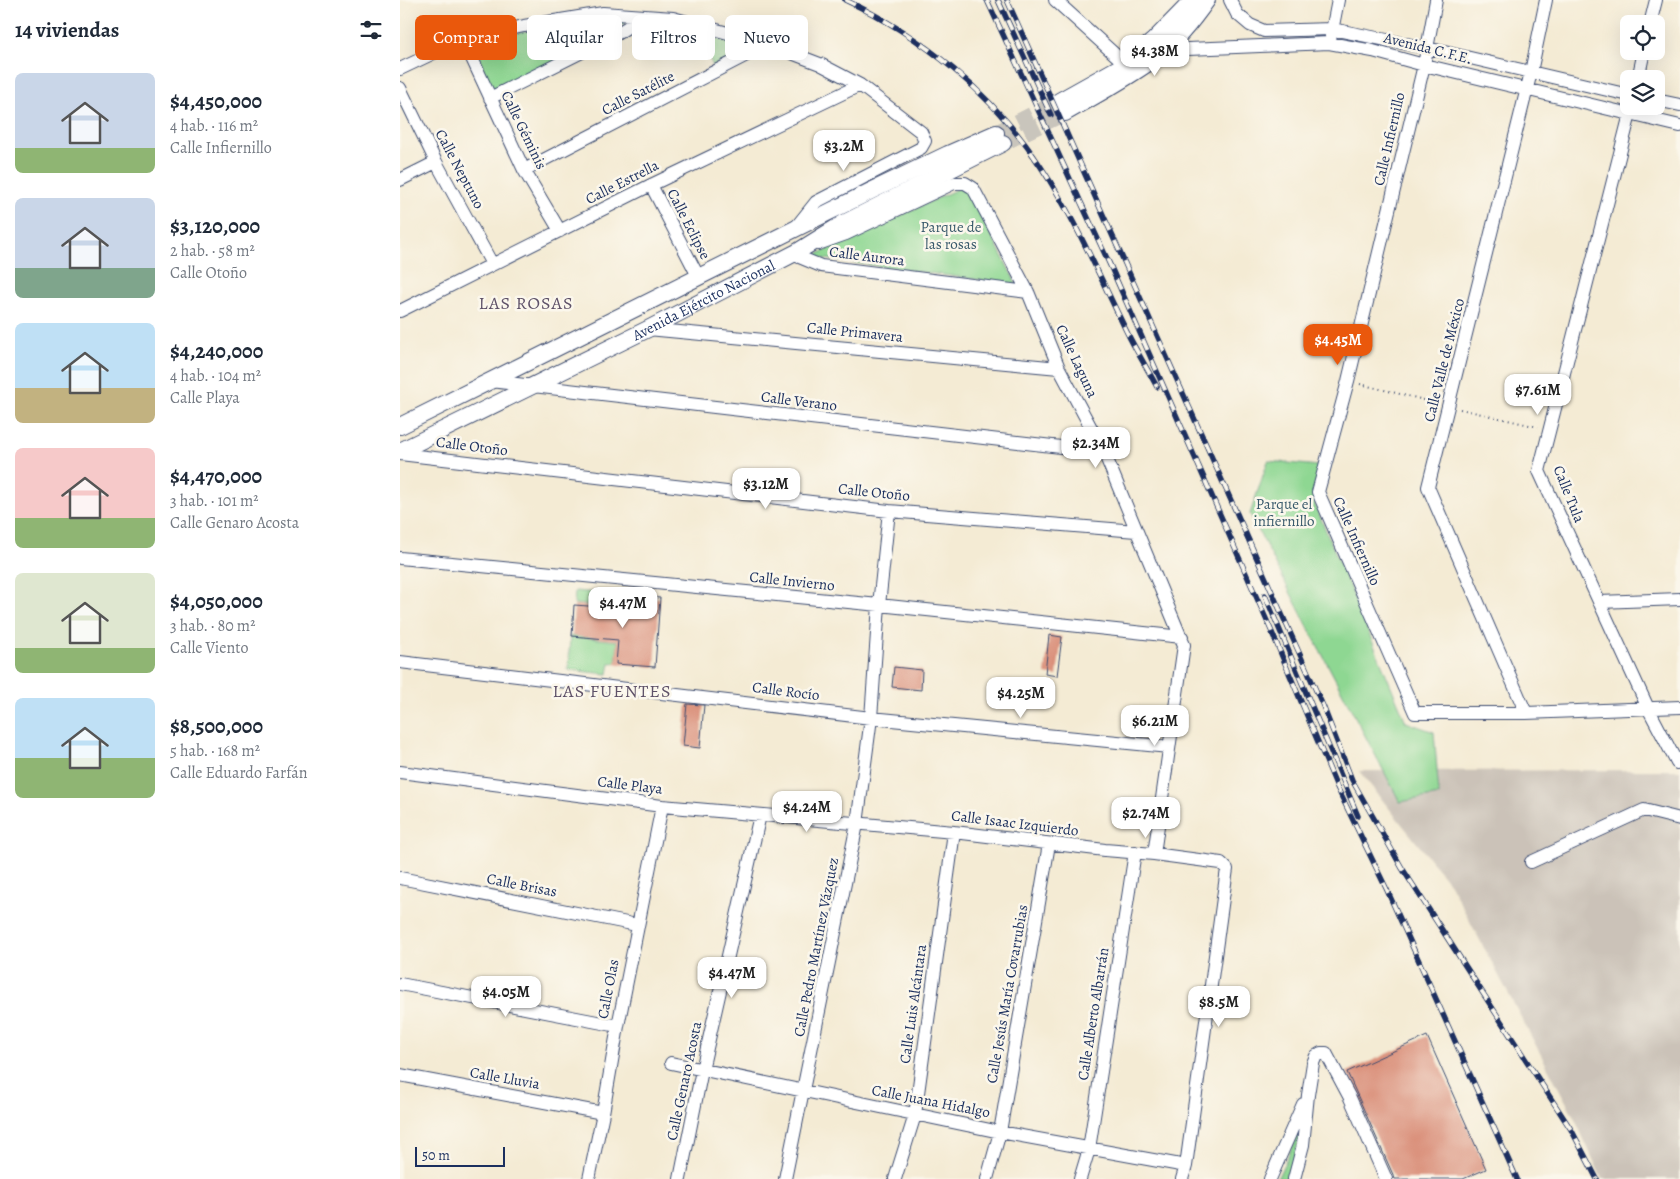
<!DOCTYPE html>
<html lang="es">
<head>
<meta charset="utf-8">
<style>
  body { margin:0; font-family:Alegreya,serif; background:#f6f6f7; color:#1f2937; height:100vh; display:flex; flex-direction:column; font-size:19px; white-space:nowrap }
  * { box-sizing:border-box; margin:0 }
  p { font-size:16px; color:#747a83 }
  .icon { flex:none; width:28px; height:28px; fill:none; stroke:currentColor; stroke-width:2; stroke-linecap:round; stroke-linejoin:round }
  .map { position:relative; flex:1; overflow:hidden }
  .details { display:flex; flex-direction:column; background:#fff; width:400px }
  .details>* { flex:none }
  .guide { position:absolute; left:15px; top:15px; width:475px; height:45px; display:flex; gap:10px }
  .fabs { position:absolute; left:1220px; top:15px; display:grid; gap:10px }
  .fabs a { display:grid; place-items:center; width:45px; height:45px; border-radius:8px; background:#fff; box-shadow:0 5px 20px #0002; font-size:25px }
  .scale { position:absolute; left:15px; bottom:12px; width:90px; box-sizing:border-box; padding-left:5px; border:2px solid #1b2f5e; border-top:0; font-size:14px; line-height:18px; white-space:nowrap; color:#1b2f5e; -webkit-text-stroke:4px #fbf7ec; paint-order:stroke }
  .price { position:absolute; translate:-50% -42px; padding:0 11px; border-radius:10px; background:#fff; color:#222; font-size:16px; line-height:32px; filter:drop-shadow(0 1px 2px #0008) }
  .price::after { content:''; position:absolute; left:50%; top:30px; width:15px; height:11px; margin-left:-8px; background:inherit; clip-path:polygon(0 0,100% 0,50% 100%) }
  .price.current { background:#ea580c; color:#fff }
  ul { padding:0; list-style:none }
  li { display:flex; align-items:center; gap:15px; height:125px; padding:0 15px }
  li span { display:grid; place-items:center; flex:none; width:140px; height:100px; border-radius:8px; color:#555 }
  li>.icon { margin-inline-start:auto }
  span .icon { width:60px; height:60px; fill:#fffc; stroke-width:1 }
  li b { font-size:21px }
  h2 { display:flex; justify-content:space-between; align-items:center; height:60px; padding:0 15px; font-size:21px }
  .pill { padding:0 18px; border-radius:8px; background:#fff; box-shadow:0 5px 20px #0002; font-size:18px; line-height:45px }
  .pill.current { background:#ea580c; color:#fff }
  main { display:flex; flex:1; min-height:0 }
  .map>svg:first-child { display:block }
</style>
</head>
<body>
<main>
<section class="details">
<h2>14 viviendas<svg class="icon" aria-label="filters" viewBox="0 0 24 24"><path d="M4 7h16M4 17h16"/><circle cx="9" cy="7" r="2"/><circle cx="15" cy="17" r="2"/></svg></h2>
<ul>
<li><span style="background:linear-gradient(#c9d6e8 75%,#8fb573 0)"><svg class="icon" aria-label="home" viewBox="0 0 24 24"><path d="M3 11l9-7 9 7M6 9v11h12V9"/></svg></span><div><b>$4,450,000</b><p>4 hab. · 116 m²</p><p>Calle Infiernillo</p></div></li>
<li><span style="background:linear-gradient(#c9d6e8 70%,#7fa58c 0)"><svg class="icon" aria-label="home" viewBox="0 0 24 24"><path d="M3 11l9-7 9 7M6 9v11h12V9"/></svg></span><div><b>$3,120,000</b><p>2 hab. · 58 m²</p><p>Calle Otoño</p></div></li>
<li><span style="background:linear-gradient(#bfe0f5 65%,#c2b280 0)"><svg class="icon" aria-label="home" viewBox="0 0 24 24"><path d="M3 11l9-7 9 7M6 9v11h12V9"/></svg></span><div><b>$4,240,000</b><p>4 hab. · 104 m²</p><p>Calle Playa</p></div></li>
<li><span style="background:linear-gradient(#f6c9c9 70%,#8fb573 0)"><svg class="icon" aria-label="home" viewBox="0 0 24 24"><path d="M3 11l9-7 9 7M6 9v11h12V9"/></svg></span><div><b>$4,470,000</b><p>3 hab. · 101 m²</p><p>Calle Genaro Acosta</p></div></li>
<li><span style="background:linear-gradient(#dfe7d0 75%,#8fb573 0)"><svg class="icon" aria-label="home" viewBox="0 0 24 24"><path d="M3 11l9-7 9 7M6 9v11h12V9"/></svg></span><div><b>$4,050,000</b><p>3 hab. · 80 m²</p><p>Calle Viento</p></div></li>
<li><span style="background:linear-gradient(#bfe0f5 60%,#8fb573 0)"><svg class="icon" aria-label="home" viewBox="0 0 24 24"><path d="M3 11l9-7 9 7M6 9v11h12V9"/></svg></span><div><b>$8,500,000</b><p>5 hab. · 168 m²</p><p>Calle Eduardo Farfán</p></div></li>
</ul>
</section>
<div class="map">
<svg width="1280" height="1179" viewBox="0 0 1280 1179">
  <rect width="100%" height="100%" fill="#fbf7ec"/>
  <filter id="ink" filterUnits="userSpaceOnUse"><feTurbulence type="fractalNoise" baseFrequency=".02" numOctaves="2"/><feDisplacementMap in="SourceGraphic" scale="10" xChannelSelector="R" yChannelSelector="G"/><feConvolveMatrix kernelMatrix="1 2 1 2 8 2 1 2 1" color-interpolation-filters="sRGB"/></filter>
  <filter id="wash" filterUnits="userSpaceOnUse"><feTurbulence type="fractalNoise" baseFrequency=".0096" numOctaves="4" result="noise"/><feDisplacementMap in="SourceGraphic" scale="20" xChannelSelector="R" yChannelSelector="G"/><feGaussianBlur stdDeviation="1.12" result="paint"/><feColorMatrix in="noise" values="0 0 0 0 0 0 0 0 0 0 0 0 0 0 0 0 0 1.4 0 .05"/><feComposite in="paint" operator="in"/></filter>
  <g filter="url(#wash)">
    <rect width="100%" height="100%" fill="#f4ebd4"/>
    <!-- industrial -->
    <path fill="#cbc2b8" d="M1280,770v409h-78l-30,-66 -122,-229 -91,-113z"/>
    <!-- green -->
    <path fill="#8ed792" stroke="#548378" d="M209,19l18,3 -136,74 -21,-50c46,-16 91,-21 139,-27z
      M297,34l58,13 -41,21z
      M566,185l51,100 -206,-28z
      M868,461l51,5 -5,36 92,220 28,10 5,63 -39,7 -91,-173 -59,-115z
      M175,591l57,5 -1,13 -57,-5z
      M170,636l48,5 -2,22h-6l-2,11 -40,-4z
      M900,1130l-2,14 -9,35h-12z"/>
    <g id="blocks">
      <!-- building -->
      <path fill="#da907a" d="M232,596l28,2 -5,69 -39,-3 2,-24 -46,-4 2,-31 57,4z
        M649,635l13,2 -5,39 -12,-2z
        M494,667l28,3 -1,20 -29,-3z
        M287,704l17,1 -4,43 -17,-2z
        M1027,1036l59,133 -23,10h-68l-48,-107z"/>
    </g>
  </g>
  <g filter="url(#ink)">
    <use href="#blocks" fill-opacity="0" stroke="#3c4b70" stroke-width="1"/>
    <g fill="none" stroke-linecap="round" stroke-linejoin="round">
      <!-- major-tunnel -->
      <path stroke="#c9c5bc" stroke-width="16" stroke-dasharray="16 8" stroke-linecap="butt" d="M596,133l63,-32
        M603,143l62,-30"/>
      <!-- minor casing -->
      <g stroke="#3c4b70" stroke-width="14">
        <path id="minor" d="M655,0l65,59
          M830,0l7,14 13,11 14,6 68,-2 95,19 202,47
          M1036,0l-12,65 -76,316 -30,111 97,221h111l154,-6
          M1250,24l6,-24
          M931,36l7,-36
          M63,39l61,131 36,61
          M764,50l165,-7 44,8 51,14 256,61
          M0,69l63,-30 61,-13 79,-13 70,5 95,26 52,20 40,21 61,47 4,9 -4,7 -105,54 -20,25
          M1238,79l6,-28
          M0,88l36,74 56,102
          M90,98l120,-60 34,-21
          M1256,100l24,5
          M1232,106l-93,365 109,237 29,55
          M124,170l244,-126
          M0,180l36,-18
          M251,185l48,93
          M418,244l28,-10 108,-51h11l8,5 55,104 31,76 45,84 80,193 -30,209
          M392,254l29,12 207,26
          M0,311l251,-126 209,-100
          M248,329l411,39
          M90,381l614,71
          M0,454l489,57 247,20
          M0,558l479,47 303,32
          M1199,602l81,-3
          M0,662l471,56 298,29
          M1126,713l-98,-226 103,-415 15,-72
          M0,772l262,34 292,26 151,18 49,4 67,9 6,6 -41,297 -4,13
          M1131,862l113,-52 36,9
          M0,878l237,47
          M0,984l218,42
          M271,1063l329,69 186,34
          M0,1075l203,38
          M189,1179l14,-66 15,-87 44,-220
          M280,1179l22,-109 58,-255
          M385,1179l72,-355 14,-106 8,-113 10,-94
          M495,1179l20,-64 39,-283
          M587,1179l13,-47 49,-288
          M680,1179l9,-30 46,-297
          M870,1179l33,-75
          M894,1179l9,-34 5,-50 5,-32 3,-7 5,-3h5l24,45 36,81"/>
      </g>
      <!-- major casing -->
      <g stroke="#3c4b70" stroke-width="18">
        <g id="major">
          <path d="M659,101l68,-38 27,-23 39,-40"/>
          <path d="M665,113c31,-18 64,-35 93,-57 19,-16 35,-36 49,-56"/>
          <path d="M0,426l471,-235 77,-37 48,-21"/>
          <path id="s1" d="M0,451l248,-122 149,-77 45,-28 161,-81"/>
        </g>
      </g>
      <!-- path -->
      <path stroke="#3c4b70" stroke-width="2" stroke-dasharray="1 4" stroke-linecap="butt" d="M960,384l76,19
        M1060,409l78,18"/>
      <!-- minor -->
      <use href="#minor" stroke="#fff" stroke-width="12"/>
      <!-- major -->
      <use href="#major" stroke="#fff" stroke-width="16"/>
      <!-- rail casing -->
      <g stroke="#1b2f5e" stroke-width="5.5">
        <path id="rail" d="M445,0c78,36 149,95 196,167 33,50 56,104 82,157 10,22 23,42 34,63
          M587,0l123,265 161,365 66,157 50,103 130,289
          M598,0l53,115
          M607,0l316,706 29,74 24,42 26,46 170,263 25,48
          M865,595l93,221"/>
      </g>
      <!-- rail -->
      <use href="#rail" stroke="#fbf7ec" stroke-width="4" stroke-dasharray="11" stroke-linecap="butt"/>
    </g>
  </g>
  <g text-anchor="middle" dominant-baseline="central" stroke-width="5" stroke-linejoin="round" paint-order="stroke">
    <!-- street labels -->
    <g font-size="15" fill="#1b2f5e" stroke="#fbf7ec">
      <text transform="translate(1028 48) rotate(14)">Avenida C.F.E.</text>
      <text transform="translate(238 93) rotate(-27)">Calle Satélite</text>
      <text transform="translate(124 130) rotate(64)">Calle Géminis</text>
      <text transform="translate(989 139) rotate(-77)">Calle Infiernillo</text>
      <text transform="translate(60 169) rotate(62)">Calle Neptuno</text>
      <text transform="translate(222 182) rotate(-27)">Calle Estrella</text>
      <text transform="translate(289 224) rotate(63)">Calle Eclipse</text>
      <text transform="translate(467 256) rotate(7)">Calle Aurora</text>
      <text stroke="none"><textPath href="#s1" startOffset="339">Avenida Ejército Nacional</textPath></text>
      <text transform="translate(455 332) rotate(6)">Calle Primavera</text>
      <text transform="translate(1044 360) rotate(-76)">Calle Valle de México</text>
      <text transform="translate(677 361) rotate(65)">Calle Laguna</text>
      <text transform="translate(399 401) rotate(7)">Calle Verano</text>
      <text transform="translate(72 446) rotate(7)">Calle Otoño</text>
      <text transform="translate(474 492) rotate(6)">Calle Otoño</text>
      <text transform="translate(1169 494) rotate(68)">Calle Tula</text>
      <text transform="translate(957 541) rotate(66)">Calle Infiernillo</text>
      <text transform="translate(392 581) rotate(6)">Calle Invierno</text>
      <text transform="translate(386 691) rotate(7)">Calle Rocío</text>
      <text transform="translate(230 785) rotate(7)">Calle Playa</text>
      <text transform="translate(615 823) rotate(7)">Calle Isaac Izquierdo</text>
      <text transform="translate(122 885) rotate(11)">Calle Brisas</text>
      <text transform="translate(416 947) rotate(-79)">Calle Pedro Martínez Vázquez</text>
      <text transform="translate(208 989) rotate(-79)">Calle Olas</text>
      <text transform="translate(607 994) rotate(-80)">Calle Jesús María Covarrubias</text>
      <text transform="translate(513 1004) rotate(-82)">Calle Luis Alcántara</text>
      <text transform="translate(693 1014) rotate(-81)">Calle Alberto Albarrán</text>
      <text transform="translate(105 1078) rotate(10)">Calle Lluvia</text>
      <text transform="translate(284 1081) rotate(-78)">Calle Genaro Acosta</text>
      <text transform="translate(531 1101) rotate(11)">Calle Juana Hidalgo</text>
    </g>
    <!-- park labels -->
    <g font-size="15" fill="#38596b" stroke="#fbf7ec">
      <text x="551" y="227">Parque de<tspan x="551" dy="17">las rosas</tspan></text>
      <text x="884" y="504">Parque el<tspan x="884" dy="17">infiernillo</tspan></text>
    </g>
    <!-- quarter labels -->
    <g font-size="18" letter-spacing="1" fill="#5e5168" stroke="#fbf7ec">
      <text x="126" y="303">LAS ROSAS</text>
      <text x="212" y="691">LAS FUENTES</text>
    </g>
  </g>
</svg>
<div class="fabs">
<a><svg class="icon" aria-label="locate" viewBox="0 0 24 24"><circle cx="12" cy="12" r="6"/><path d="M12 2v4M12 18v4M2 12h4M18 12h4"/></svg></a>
<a><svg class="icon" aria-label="layers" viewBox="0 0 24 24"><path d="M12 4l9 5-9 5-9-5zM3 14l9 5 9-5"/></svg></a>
</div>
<div class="scale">50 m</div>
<b class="price" style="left:755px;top:77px">$4.38M</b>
<b class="price" style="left:444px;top:172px">$3.2M</b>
<b class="price current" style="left:938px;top:366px">$4.45M</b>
<b class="price" style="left:1138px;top:416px">$7.61M</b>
<b class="price" style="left:696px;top:469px">$2.34M</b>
<b class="price" style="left:366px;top:510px">$3.12M</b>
<b class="price" style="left:223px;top:629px">$4.47M</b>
<b class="price" style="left:621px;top:719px">$4.25M</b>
<b class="price" style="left:755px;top:747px">$6.21M</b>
<b class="price" style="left:407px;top:833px">$4.24M</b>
<b class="price" style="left:746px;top:839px">$2.74M</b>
<b class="price" style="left:332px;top:999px">$4.47M</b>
<b class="price" style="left:106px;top:1018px">$4.05M</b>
<b class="price" style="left:819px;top:1028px">$8.5M</b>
<div class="guide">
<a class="pill current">Comprar</a>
<a class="pill">Alquilar</a>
<a class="pill">Filtros</a>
<a class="pill">Nuevo</a>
</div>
</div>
</main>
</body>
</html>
